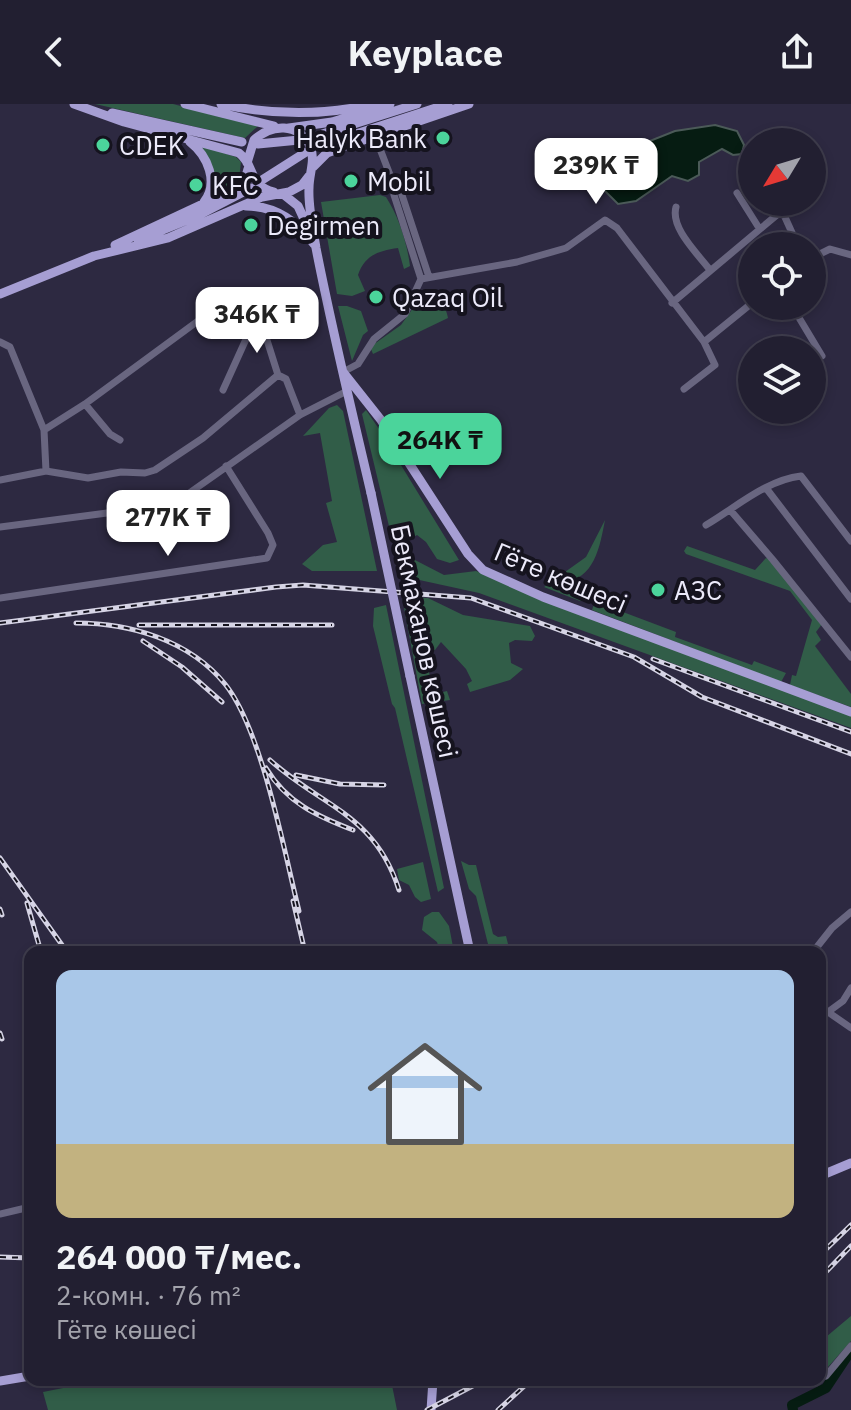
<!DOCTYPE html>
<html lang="ru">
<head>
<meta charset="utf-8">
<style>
  body { margin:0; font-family:"IBM Plex Sans",sans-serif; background:#2a2739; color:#f1f3f6; height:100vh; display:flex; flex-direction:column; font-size:30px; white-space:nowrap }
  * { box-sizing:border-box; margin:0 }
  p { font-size:26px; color:#a2a2ab }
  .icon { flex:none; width:44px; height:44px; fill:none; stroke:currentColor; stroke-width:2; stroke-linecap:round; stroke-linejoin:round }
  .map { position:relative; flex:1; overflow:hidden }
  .panel { position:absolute; left:24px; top:842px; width:802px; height:440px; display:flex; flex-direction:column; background:#221f31; border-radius:16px; box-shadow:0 4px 12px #0003,0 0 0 2px #3f3d4d }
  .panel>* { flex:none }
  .needle { width:52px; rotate:232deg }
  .controls { position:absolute; left:738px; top:24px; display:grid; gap:16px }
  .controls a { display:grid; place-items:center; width:88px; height:88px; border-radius:50%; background:#221f31; box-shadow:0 4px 12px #0003,0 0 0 2px #3f3d4d; font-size:40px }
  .price { position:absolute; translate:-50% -68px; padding:0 18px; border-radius:16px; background:#fff; color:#222; font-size:26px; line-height:52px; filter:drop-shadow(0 2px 4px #0008) }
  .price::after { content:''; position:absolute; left:50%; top:48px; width:24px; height:18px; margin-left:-12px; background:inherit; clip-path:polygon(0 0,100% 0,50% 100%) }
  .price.selected { background:#4bd49b; color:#111 }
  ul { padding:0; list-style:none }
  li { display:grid; align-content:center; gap:16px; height:424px; padding:0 32px }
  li+li { border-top:2px solid #3f3d4d }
  li span { display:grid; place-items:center; height:248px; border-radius:16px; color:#555 }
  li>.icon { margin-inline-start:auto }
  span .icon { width:144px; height:144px; fill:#fffc; stroke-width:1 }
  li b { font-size:34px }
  header { display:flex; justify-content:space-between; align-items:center; height:104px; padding:0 32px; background:#221f31; font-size:36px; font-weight:800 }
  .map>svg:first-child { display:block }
</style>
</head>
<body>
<header><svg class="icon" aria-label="back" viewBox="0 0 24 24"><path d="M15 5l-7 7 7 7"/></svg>Keyplace<svg class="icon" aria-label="share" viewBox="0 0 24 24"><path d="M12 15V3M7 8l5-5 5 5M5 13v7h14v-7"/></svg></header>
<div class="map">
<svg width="851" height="1306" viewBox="0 0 851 1306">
  <rect width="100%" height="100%" fill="#2d2941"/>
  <!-- green -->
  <path fill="#315d48" d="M95,0h78l85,22 -13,12z
    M199,41l37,12 5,5 -2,17 -27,19z
    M380,91l6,2c13,20 21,46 24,69l-6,3 -6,-21c-20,3 -33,7 -40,27l7,16 -13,5 -15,-2 -16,-92z
    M423,190c14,0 23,11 25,24l-75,36 -3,-7 31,-22z
    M347,202l14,5 7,20 -5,4 -11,26 -14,-55z
    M337,301l6,6 34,160h-65l-10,-7 21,-19 14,-3 -11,-39 6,-2 -12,-68 -17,3 26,-28z
    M366,306l24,35v8l3,-1 66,108 -9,3 -13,-4 -11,-17 -9,-7 -8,5 4,19 31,16 32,-4 375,145v12l-372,-135 -78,-17 -39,-162z
    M605,416c-5,26 -11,65 -48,61l-2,7 25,10 4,-9 3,1 -2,6 6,2 3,-6 24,7 -3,10 61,23 -1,5 77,28 2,-4 32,12 -5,9 -189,-72 2,-6 -11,-4 -3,1 -36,-14 42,-30z
    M687,442l68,24 11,-12 11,3 45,63 -6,8 5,8 -6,6 36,48v13l-61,-22 2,-10 4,1 16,-56 -22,-29 -104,-37 -2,-3z
    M402,493l26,1 35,17 67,11 5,10 -3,5 -17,-1 -6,3 2,20 12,6 -13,11 -40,12 -3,-8 5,-3 -6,-12 -25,-27 -6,8 -11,4 11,40 12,-3 3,9 -28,4z
    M386,501l58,283 -6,4 -43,-184 -3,-4 -19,-78 1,-18z
    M461,757l8,4h7l17,69 5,3 8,-1 4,16h-20l-14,-56 -7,-7z
    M423,758l8,37 -10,3 -6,-5 -6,-12 -10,-5 -2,-11z
    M432,808h7l10,14 5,26h-14l-3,-10 -15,-12 2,-13z
    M851,1212v25l-31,35v-34z
    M103,1276h288l6,30h-349l-5,-18z"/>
  <!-- water -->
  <path fill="#061c12" stroke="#4b5a58" stroke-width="2" d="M715,21l22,6 7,14 -2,9 -9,1 -11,-6 -23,13v13l-11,6 -16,-5 -36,25 -18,3 -17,-17 -2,-10 28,-27 48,-19z"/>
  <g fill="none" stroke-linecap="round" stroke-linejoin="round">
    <!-- river -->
    <path stroke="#061c12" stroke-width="10" d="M793,1306l-1,-5 34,-17 24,-36"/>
    <!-- minor -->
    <path stroke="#696680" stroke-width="7" d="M375,32l17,44 9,12 28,85
      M393,78l1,13 27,84
      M737,89l22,35
      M676,103c-6,21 22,47 34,63
      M812,154l18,-9 21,6
      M254,195l24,76 8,4 14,36
      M672,199l106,-89 6,1 14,31
      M792,202l30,50
      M0,238l10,5 34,83 2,41
      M343,268l15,-8 16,-25 31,-25 16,-35 96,-17 49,-14 39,-28 12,8 87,114
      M684,285l31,-24 -11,-23 48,-39
      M85,300l25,30 10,6
      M44,326l41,-26 117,-86c13,-2 23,5 40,2l5,17 -24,53
      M0,376l46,-9 42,7 33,-6 24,1 10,-3 48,-32 75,-63
      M766,384l85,111
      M731,407l42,49 78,97
      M706,421c29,-17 60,-45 95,-49l50,65
      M0,423l168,-22 10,-4 122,-86 47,-24
      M0,494l267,-40 6,-13 -5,-12 -42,-67
      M813,848l19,-24 19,-16
      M820,907l8,1 23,16
      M828,908l15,-11 8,-13
      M0,1110l30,-7
      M826,1272l25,-30"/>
    <!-- major -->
    <path stroke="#a69ed3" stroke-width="9" d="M74,0l50,18 115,31c17,13 8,32 35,39
      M185,0l89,22
      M221,0c51,11 101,12 152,0
      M112,9l130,29
      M289,24l43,-6 58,-18
      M316,32l101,-32
      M190,38c18,14 29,41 14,60
      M258,40l41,-4
      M319,42l129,-42
      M247,59l7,-23c17,-16 44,-18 56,6 6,14 -1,27 -1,42 -1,19 4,41 7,60 16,82 36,164 55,245
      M313,63l14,-14 19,-7 123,-42
      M262,76l44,-28
      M283,90l15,12 12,26
      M246,102c29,0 51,15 68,38
      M138,136l61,-25 52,-27
      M115,141l107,-50 23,-15 3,-11
      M0,190l94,-38 74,-18 94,-41 27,-5 13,-7 7,-9
      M343,268l38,48 87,134 15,16 60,27 308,115
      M410,572l60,276
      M820,1072l31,-13
      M0,1277l30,-5
      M431,1306l2,-30"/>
    <!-- rail casing -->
    <g stroke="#d6d4e5" stroke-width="5">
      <path id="rail" d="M0,519l276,-36 27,-2 168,13 163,59 68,40 149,57
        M76,519c54,0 113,17 149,61 37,46 59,167 74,227
        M139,521h193
        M143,537l39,26 40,35
        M653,555l198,73
        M270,656c52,47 105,54 129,130
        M266,664c21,35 51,48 87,62
        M296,671l44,9 44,1
        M0,754l67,94
        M293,797l12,51
        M27,799l14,49
        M0,805l2,6
        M0,929l2,6
        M820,1151l31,-30
        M0,1153l30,1
        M820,1174l31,-32
        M427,1306l57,-30
        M498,1306l33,-30"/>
    </g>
    <!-- rail -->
    <use href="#rail" stroke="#15131e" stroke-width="2" stroke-dasharray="6" stroke-linecap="butt"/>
    <!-- major-bridge -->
    <path stroke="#a69ed3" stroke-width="9" d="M371,389l39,183"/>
  </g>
  <!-- markers -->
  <g fill="#4bd49b" stroke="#15131e" stroke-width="3">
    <circle cx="443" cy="34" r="8"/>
    <circle cx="103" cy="41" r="8"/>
    <circle cx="351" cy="77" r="8"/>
    <circle cx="196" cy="81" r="8"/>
    <circle cx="251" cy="121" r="8"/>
    <circle cx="376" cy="193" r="8"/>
    <circle cx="658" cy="486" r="8"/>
  </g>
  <g text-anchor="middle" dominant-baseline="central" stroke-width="8" stroke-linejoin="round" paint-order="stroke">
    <!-- poi labels -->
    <g font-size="26" fill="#eceafa" stroke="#15131e" text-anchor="start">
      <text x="427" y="34" text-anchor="end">Halyk Bank</text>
      <text x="119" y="41">CDEK</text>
      <text x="367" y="77">Mobil</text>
      <text x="212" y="81">KFC</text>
      <text x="267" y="121">Degirmen</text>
      <text x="392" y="193">Qazaq Oil</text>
      <text x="674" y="486">АЗС</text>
    </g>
    <!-- street labels -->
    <g font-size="26" fill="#eceafa" stroke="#15131e">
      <text transform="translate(561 473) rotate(23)">Гёте көшесі</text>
      <text transform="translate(425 537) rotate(78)">Бекмаханов көшесі</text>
    </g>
  </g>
</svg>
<div class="controls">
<a><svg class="needle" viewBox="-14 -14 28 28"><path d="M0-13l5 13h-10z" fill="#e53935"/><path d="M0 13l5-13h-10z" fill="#a2a2ab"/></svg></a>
<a><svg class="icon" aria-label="locate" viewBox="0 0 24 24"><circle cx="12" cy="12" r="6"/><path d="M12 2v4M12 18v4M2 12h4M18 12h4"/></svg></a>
<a><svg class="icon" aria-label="layers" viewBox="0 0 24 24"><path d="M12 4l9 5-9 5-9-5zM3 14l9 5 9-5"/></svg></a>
</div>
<b class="price" style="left:596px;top:102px">239K ₸</b>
<b class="price" style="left:257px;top:251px">346K ₸</b>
<b class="price selected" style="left:440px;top:377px">264K ₸</b>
<b class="price" style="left:168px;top:454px">277K ₸</b>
<section class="panel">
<ul>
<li><span style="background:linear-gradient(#a9c7e8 70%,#c2b280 0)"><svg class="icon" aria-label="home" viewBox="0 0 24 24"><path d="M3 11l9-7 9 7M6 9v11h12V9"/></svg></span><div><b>264 000 ₸/мес.</b><p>2-комн. · 76 m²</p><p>Гёте көшесі</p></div></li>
</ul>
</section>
</div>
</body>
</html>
